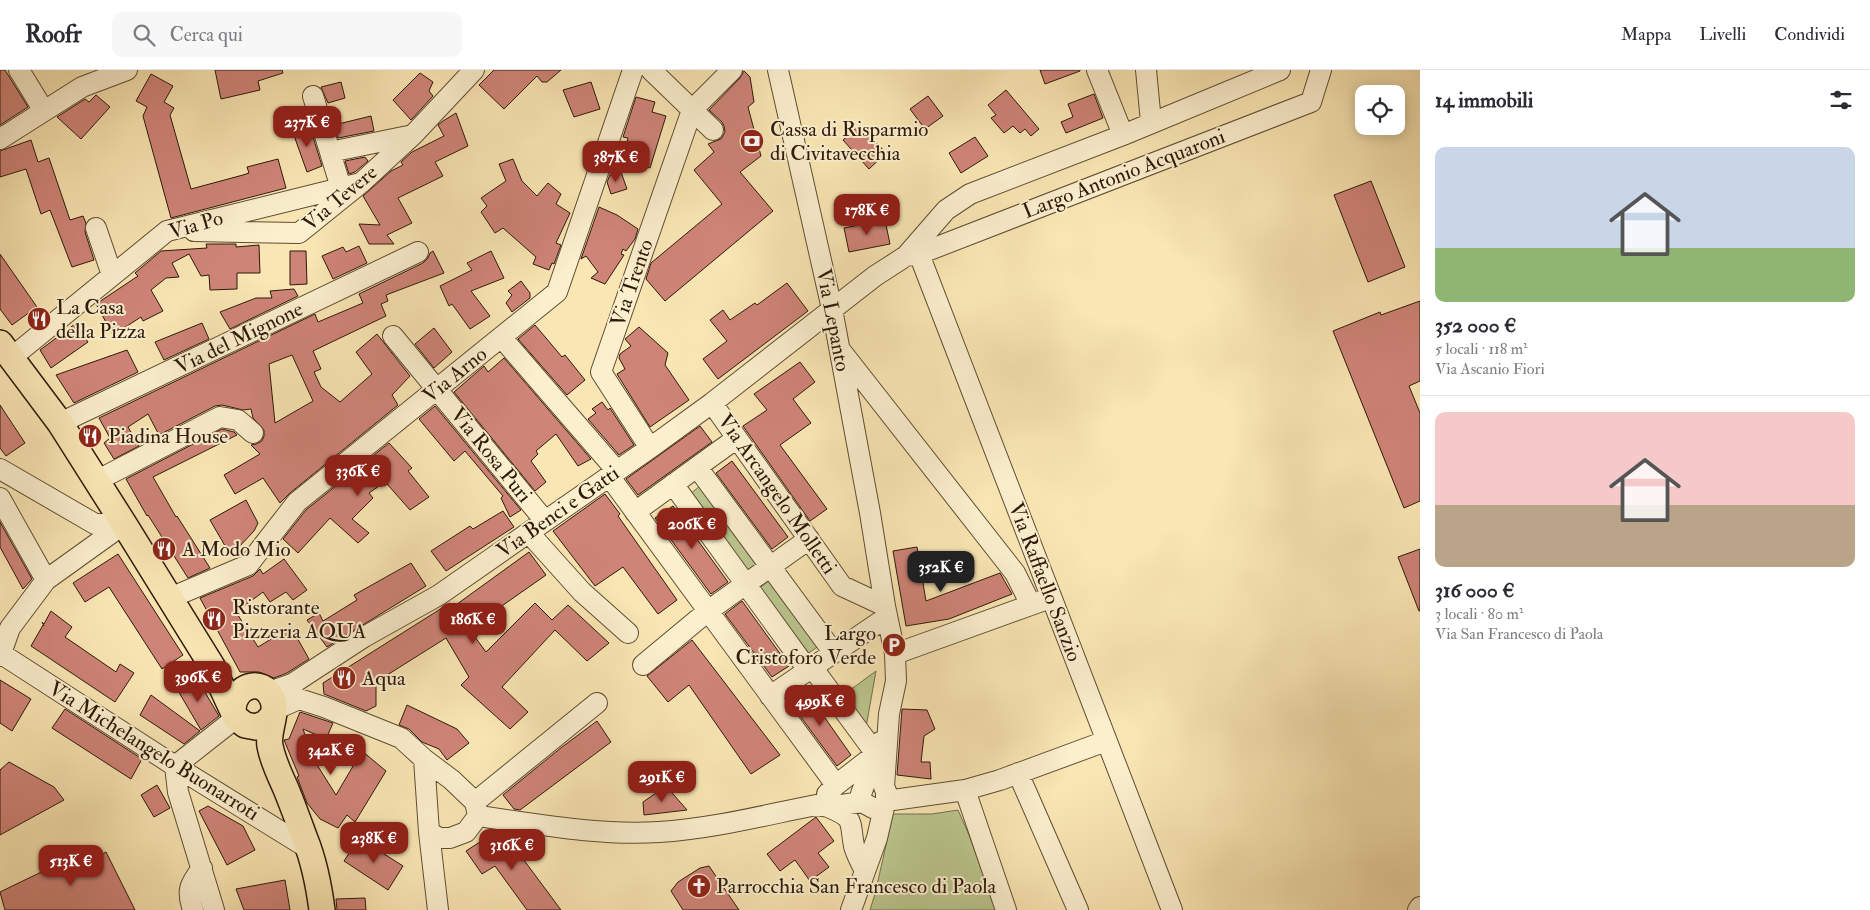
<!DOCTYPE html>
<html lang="it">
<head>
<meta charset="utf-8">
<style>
  body { margin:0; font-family:"IM FELL Double Pica",serif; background:#f7f7f7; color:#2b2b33; height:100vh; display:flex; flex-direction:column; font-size:19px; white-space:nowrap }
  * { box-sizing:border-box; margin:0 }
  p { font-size:16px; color:#7c7c81 }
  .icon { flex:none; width:28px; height:28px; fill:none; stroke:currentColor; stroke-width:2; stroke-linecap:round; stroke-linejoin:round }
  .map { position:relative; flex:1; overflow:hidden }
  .panel { display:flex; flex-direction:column; background:#fff; width:450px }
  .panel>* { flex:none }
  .tools { position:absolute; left:1355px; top:15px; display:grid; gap:10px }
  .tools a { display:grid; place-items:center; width:50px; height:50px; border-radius:10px; background:#fff; box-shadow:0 2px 12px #0003; font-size:25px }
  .price { position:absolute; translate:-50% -42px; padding:0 11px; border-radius:10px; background:#8f2418; color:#fff; font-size:16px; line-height:32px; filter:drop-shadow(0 1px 2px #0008) }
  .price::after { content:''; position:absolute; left:50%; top:30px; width:15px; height:11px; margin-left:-8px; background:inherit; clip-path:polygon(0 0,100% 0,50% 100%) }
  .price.selected { background:#222; color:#fff }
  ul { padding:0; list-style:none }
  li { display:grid; align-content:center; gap:10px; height:265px; padding:0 15px }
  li+li { border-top:1px solid #e1e1e2 }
  li span { display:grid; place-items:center; height:155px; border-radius:10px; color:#555 }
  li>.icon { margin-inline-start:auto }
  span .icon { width:90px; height:90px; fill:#fffc; stroke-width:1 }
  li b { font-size:21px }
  h2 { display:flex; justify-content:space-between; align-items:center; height:60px; padding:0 15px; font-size:21px }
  header { display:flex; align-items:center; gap:30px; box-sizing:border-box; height:70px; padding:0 25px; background:#fff; border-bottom:1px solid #e1e1e2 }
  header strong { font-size:24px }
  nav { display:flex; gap:28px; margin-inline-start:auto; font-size:18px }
  .search { width:350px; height:45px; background:#f7f7f7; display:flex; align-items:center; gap:12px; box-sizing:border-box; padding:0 18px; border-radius:10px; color:#7c7c81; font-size:19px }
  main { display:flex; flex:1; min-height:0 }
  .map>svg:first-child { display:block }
</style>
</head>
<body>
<header>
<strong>Roofr</strong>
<div class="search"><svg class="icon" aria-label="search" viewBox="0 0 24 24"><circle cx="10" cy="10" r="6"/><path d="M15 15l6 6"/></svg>Cerca qui</div>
<nav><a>Mappa</a><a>Livelli</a><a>Condividi</a></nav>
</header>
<main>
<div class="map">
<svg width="1420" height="840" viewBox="0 0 1420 840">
  <rect width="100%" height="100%" fill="#f9e6b3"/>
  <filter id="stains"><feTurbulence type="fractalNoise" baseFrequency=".004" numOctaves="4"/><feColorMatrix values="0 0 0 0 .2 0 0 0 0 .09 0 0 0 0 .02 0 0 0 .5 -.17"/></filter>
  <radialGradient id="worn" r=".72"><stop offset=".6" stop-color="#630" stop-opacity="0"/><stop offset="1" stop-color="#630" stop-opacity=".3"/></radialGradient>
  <!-- green -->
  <path fill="#bbc68e" stroke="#74704c" d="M701,415l58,78 -13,10 -57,-78z
    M771,509l49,66 -14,10 -49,-65z
    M876,601l-11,62 -23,-37z
    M958,740l11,25 27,75h-126l5,-16 18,-80h39z"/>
  <!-- building -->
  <path fill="#cf8478" stroke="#2d190a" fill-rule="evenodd" d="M0,0h5l23,37 -28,18z
    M215,0h67l1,3 -25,8 2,9 -39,9z
    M494,0h67l-14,12h-5l-5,-6 -33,33 -25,-24z
    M1040,0h40v1l-35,13z
    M744,1l6,6 4,25 -6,5 13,49 -21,16 33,39 -108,90 -19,-22 5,-16 71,-59 -28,-34 20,-18 -6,-8 13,-5 4,-7 -1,-6 -2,-4 -13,-12 31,-32z
    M420,3l13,9 -4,9 4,5 -22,24 -18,-20z
    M151,4l22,12 -9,16 10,6 -4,7 21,74 52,-14 6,-2 -2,-6 31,-8 8,29 -115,30 -28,-102 4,-9 -11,-6z
    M341,12l4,16 -17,5 -7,-16z
    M591,12l9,27 -26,8 -11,-27z
    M1006,20l33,39 -8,7 -6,-7 -5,4 -7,-7 -9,7 -13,-15 5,-3 -8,-10z
    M1094,24l9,24 -37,15 -5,-11 12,-5 -5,-13z
    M96,25l14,12 -29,32 -24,-22 28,-18 4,3z
    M928,26l15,20 -18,13 -15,-20z
    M636,27l19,5 -3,10 14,4 -16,52 -28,-8 6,-22 -5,-1z
    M456,43l12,33 -33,16 8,14 -45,22 14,25 -25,12 7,9h-25l-10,-20 21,1 -17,-29 28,-25 12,-6 -2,-3 11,-10 32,-16 -6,-11 5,-4z
    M371,46l3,15 -36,7 -4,-13z
    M309,54l13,42 -15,6 -15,-42z
    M860,55l26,28 -17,16 -26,-29z
    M975,67l13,19 -27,17 -12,-20z
    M31,70l7,22 11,-4 21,62 13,-4 3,7 -1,9 9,28 -22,7 -22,-57 -9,4 -15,-45 -26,8v-26z
    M365,87l3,4 -13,11 -6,2 -4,-13z
    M513,89l9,22 15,15 11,-13 13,11 -5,10 14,9 -14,30 5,2 -7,19 -2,-1 -3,7 -16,-6 3,-7 -33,-29 -8,5 -14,-21 6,-6 -6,-8 25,-17 -7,-17z
    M621,102l6,17 -16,5 -4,-12 3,-7z
    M1371,111l34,86 -37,15 -34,-87z
    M599,137l18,8 21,14 -3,10 -9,12 -3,-2 -2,5 3,1 -19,29 -14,-6 7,-6 -12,-16 -5,3z
    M885,150l5,24 -41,8 -5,-24z
    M206,174h30v3l23,-2 1,28h-23v16l-27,1 -1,-15 -8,1 -12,-22 -17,9 7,14 -13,1 -15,12 12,21 -20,10 -2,-4 -28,18 -17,-31 42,-28 -3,-3 26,-22 46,-3z
    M359,176l8,17 -34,16 -11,-23 21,-9 3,5z
    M290,181h16l1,33 -17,1z
    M433,181l11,22 -58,22 2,6 -7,3 5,12 -73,35 8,18 -7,3 7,15 19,15 32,-28 -16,-22 21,-18 33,42 -18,19 6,10 -108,88 -10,10 -17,-25 -28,16 -11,-19 36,-21 -9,-9 5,-1 6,-3 2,-5v-6l-11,-12 -2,-9 -8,1 -21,-5 -7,1 -56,29 -11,-21 -20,13 11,19 -25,13 -10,-16 6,-5 -11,-20 216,-104 3,8 45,-19 -4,-9 64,-31 5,-5 2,-5zM292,285l21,46 -38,22 -6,-59z
    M491,181l13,27 -33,13 19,25 -20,13 -18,-25 -3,2 -9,-20 32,-16 -5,-7z
    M0,184l37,53 -25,18 -12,-16z
    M521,211l9,12v5l-18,14 -6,-9 6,-8 -4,-4z
    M787,213l21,28 -90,68 -15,-20 24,-18 -17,-21 13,-10 7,10 25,-17 2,2z
    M294,219l4,7 -68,33 -10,-17 36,-14h16l-2,-7z
    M1420,231v80l-11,5 11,27v88l-16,7 -71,-177 47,-19 1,3z
    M202,253l7,16 -45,21 -9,-18z
    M75,254l13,18 -37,26 -11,-18z
    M535,255l27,32 3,-2 20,25 -18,15 -49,-56z
    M639,257l29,26 -3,12 24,35 -39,27 -33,-53 8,-5 -6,-11 1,-4 11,-8 -6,-7z
    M434,258l18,24 -18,16 -19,-24z
    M127,280l11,22 -64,31 -18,-28z
    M504,288l87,101 -13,7 -22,-32 -20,17 2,3 -7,7 15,21 -11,9 -81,-99 30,-26 4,6z
    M800,292l15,20 -22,17 18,24 -31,22 47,64 -17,12 -67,-95 24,-16 -13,-16z
    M602,332l6,8 2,-2 24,37 -15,10 -31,-36 8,-6 -4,-4z
    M0,335l25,38 -19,13 -6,-8z
    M435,336l86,104 -11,7 -9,-19 2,-2 -38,-45 -11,10 -35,-42z
    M700,356l12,16 -74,53 -12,-16z
    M222,359l12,3 3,3 -84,42 23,40 1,-1 33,52 -22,10 -40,-63 -1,1 -21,-37z
    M389,373l23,25 -4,3 21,26 -19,13 -23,-26 -3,2 -2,-2 -13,9 4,5 -21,21 17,14 -11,10 -28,-25 -32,35 -15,-14 23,-29z
    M732,391l56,76 -16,12 -56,-76z
    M605,424l15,20 -2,2 59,84 -19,14 -35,-47 -28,19 -42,-55z
    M246,430l12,23 -4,8 -16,17 -10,3 -18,-31z
    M673,436l55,76 -17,12 -56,-76z
    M503,441l11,16 -68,44 -15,-20 39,-25 3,3z
    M0,452l32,57 -9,10 -23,-42z
    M917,477l9,54 74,-28 12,21 -63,25 -43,7 -13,-75z
    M1420,479v62h-1l-21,-54z
    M529,482l17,23 -77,54 17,23 49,-49 17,17 16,-15 41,38 -22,18 -32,-31 -53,57 26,25 -18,17 -49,-44 8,-8 -23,-39 -70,44v24l-10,5 -42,-17 -1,-11 127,-80 3,4z
    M118,484l65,101 -21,14 -53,-82 -24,15 -12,-19z
    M284,489l23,31 -14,10 -7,-8 -16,10 -7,-10 -27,20 22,35 33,-20 18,32 -22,14 -13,5 -15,-6h-19l-40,-74 53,-22 7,-7 3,5z
    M411,493l15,23 -99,61 -20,-27 12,-7 4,8 34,-21 -3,-5z
    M742,531l47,65 -17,11 -47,-63z
    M51,541l21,16 -7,10 51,35 4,-8 14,9 -19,29 -84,-56 12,-21 1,1 -2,-4 2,2z
    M692,570l88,115 -29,19 -62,-89 -21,17 -21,-26z
    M196,607l23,39 -18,14 -24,-41z
    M0,610l31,19 -19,32 -12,-8z
    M804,618l47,67 -14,11 -48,-65z
    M151,625l49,36 -16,13 -44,-29z
    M407,635l50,24 12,14 -22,17 -8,-11 -17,-7 -13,-13 -10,-4z
    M65,639l77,50 -11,20 -79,-51z
    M902,639l25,1 8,19 -11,7 -3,26h9l1,17 -34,-4z
    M300,642l33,11 -7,16 -23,-10 11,31 22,35 26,-44 24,20 -31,51 -8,-7 -9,13 -18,-9 -13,-16 -10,-26 2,-1 -15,-36 5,-1z
    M597,651l14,21 -91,68 -6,-1 -11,-14 59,-48z
    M9,692l45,25 10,13 -64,35v-65z
    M157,715l13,23 -16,9 -13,-22z
    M666,716l21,24 -43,5 -1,-13z
    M208,736l35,20 12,24 -28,15 -28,-54z
    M816,747l18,24 -16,12 11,14 -19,14 -15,-21 -15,11 -13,-17z
    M497,761l6,1 58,78h-34l-32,-44 -13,8 -16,-23z
    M359,768l44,28 -15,24 -44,-29z
    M91,778l5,10 10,-6 29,58h-130l-5,-18z
    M709,796l30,44h-56l-12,-19 7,-9 22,-14z
    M285,810l5,30h-46l-8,-21z
    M365,828l1,12h-29l-1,-11z"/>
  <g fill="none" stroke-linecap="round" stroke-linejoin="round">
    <!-- minor casing -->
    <g stroke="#604c34" stroke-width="22">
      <path id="minor" d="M19,0l25,41
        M651,0l62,60
        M778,0l54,239 38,204 15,93 10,48 1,27 -7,33 -5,73 2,4v8l-9,39 -26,72
        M1097,0l26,65
        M1146,0l5,52
        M313,26l28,92
        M0,69l82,-52 45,-17
        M330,82l83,-17
        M96,158l16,47
        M194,161l105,2 62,-50 52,-48 61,-65
        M919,184l253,656
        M906,186l13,-2 392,-152 10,-32
        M393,266l152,185
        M502,268l115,133
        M841,281l174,222 16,32
        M11,288l156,-127 194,-48
        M712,333l130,183 43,20
        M60,353l358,-171
        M650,378l-49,-76 91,-262 40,-40
        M697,397l137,186
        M0,399l95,55h29
        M609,406l227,309
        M96,411l124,-64 18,3 15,13
        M673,414l135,186
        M0,428l46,82
        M635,442l102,-74
        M529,463l53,59 46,41
        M170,528l78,-33 49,-63 260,-210 76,-222
        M0,583l175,113 134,83
        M895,584l147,-53
        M0,586l10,-28 36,-48 78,-56
        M643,595l65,-54 101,-72
        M812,597l64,87
        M269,622l23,-8 72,-47 75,-42 211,-147 62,-45 163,-127 31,-20 40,-46 24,-16 153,-59 157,-65
        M770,626l117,-79
        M274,640l25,-11 25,8 77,31 23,21 28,21 23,22 3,14 -12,16 -16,6h-11l-10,-6
        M424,689l5,73 9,78
        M175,696l3,26 36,118
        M175,696l61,-48
        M1018,703l60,137
        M965,720l41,120
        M827,724l9,-9 40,-31
        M886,731l79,-11 35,-10 106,-39
        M475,732l122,-99
        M828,737c28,12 21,13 26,39 2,8 7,17 11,25
        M873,738l-11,-6 -1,-8 19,-52
        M478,746c59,8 121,20 181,16 53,-3 106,-17 157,-27l12,2 34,-5
        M193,840c-7,-20 -3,-26 9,-42
        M1418,840l2,-3"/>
    </g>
    <!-- major casing -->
    <g stroke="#2d190a" stroke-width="28">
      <path id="major" d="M0,273l60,80 64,101 88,142 24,52 9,7 11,2 10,-4 7,-8
        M233,639c1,-23 29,-33 39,-11 7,14 -5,33 -2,48 3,16 10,29 16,43 7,17 13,34 19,50 9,22 14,48 17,71"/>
    </g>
    <!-- minor -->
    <use href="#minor" stroke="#fbefce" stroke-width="20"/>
    <!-- major -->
    <use href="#major" stroke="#f9e6b3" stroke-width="25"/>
  </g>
  <!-- icons -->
  <defs>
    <g id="bank-disc" transform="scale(1.25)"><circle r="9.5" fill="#8f2418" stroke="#fbefce"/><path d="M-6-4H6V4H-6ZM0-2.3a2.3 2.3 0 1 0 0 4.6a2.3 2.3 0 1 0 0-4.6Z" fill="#fff"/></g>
    <g id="restaurant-disc" transform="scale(1.25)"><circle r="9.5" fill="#8f2418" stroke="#fbefce"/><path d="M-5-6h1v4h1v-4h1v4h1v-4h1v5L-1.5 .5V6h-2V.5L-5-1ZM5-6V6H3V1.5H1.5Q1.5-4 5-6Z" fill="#fff"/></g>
    <g id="parking-disc" transform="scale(1.25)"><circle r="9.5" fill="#8f2418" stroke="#fbefce"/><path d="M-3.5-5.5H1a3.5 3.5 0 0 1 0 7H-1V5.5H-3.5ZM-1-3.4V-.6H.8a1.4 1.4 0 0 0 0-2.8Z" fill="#fff"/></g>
    <g id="church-disc" transform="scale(1.25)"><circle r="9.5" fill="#8f2418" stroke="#fbefce"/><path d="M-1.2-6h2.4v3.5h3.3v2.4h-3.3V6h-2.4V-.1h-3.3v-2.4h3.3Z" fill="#fff"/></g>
  </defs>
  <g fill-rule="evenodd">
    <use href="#bank-disc" x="752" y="71"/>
    <use href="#restaurant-disc" x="39" y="249"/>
    <use href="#restaurant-disc" x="90" y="366"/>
    <use href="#restaurant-disc" x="164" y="479"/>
    <use href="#restaurant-disc" x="214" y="549"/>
    <use href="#parking-disc" x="894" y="575"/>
    <use href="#restaurant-disc" x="344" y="608"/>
    <use href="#church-disc" x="699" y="816"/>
  </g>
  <g text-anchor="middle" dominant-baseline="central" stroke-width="4" stroke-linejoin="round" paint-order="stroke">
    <!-- poi labels -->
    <g font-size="21" fill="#2d190a" stroke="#fbefce" text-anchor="start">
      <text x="770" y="59">Cassa di Risparmio<tspan x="770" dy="24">di Civitavecchia</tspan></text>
      <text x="56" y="237">La Casa<tspan x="56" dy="24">della Pizza</tspan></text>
      <text x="108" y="366">Piadina House</text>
      <text x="182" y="479">A Modo Mio</text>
      <text x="232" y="537">Ristorante<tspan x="232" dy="24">Pizzeria AQUA</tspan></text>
      <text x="876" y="563" text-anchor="end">Largo<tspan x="876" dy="24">Cristoforo Verde</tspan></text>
      <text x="362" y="608">Aqua</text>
      <text x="716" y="816">Parrocchia San Francesco di Paola</text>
    </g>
    <!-- street labels -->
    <g font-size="21" fill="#2d190a" stroke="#fbefce">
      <text transform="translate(1124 104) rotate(-21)">Largo Antonio Acquaroni</text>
      <text transform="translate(340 128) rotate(-40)">Via Tevere</text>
      <text transform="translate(196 155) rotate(-16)">Via Po</text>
      <text transform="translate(632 213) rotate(-71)">Via Trento</text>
      <text transform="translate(833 250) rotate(79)">Via Lepanto</text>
      <text transform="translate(239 268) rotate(-26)">Via del Mignone</text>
      <text transform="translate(455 305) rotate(-39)">Via Arno</text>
      <text transform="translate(491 385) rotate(51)">Via Rosa Puri</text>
      <text transform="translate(777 424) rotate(55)">Via Arcangelo Molletti</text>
      <text transform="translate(558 442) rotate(-35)">Via Benci e Gatti</text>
      <text transform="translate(1045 512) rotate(69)">Via Raffaello Sanzio</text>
      <text transform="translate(154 681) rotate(32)">Via Michelangelo Buonarroti</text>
    </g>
  </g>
  <rect width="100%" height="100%" filter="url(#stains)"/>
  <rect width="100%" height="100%" fill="url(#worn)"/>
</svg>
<div class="tools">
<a><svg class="icon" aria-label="locate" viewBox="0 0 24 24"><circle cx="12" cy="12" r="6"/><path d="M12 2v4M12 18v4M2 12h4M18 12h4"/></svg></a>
</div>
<b class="price" style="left:307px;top:78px">237K €</b>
<b class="price" style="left:616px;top:113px">387K €</b>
<b class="price" style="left:867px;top:166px">178K €</b>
<b class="price" style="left:358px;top:427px">336K €</b>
<b class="price" style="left:692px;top:480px">206K €</b>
<b class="price selected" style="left:941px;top:523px">352K €</b>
<b class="price" style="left:473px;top:575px">186K €</b>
<b class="price" style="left:198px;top:633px">396K €</b>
<b class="price" style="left:820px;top:657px">499K €</b>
<b class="price" style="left:331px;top:706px">342K €</b>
<b class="price" style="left:662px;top:733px">291K €</b>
<b class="price" style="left:374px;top:794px">238K €</b>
<b class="price" style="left:512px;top:801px">316K €</b>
<b class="price" style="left:71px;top:817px">513K €</b>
</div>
<section class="panel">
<h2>14 immobili<svg class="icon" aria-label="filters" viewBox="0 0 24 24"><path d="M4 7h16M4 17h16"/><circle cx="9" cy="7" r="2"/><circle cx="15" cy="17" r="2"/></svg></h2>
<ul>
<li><span style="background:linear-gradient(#c9d6e8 65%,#8fb573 0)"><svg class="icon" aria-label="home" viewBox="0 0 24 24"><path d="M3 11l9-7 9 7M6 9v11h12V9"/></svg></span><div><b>352 000 €</b><p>5 locali · 118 m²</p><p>Via Ascanio Fiori</p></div></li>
<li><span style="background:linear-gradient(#f6c9c9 60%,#b9a48a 0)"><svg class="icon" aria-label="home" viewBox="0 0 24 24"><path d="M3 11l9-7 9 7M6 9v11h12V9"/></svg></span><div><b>316 000 €</b><p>3 locali · 80 m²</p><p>Via San Francesco di Paola</p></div></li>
</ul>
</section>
</main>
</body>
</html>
